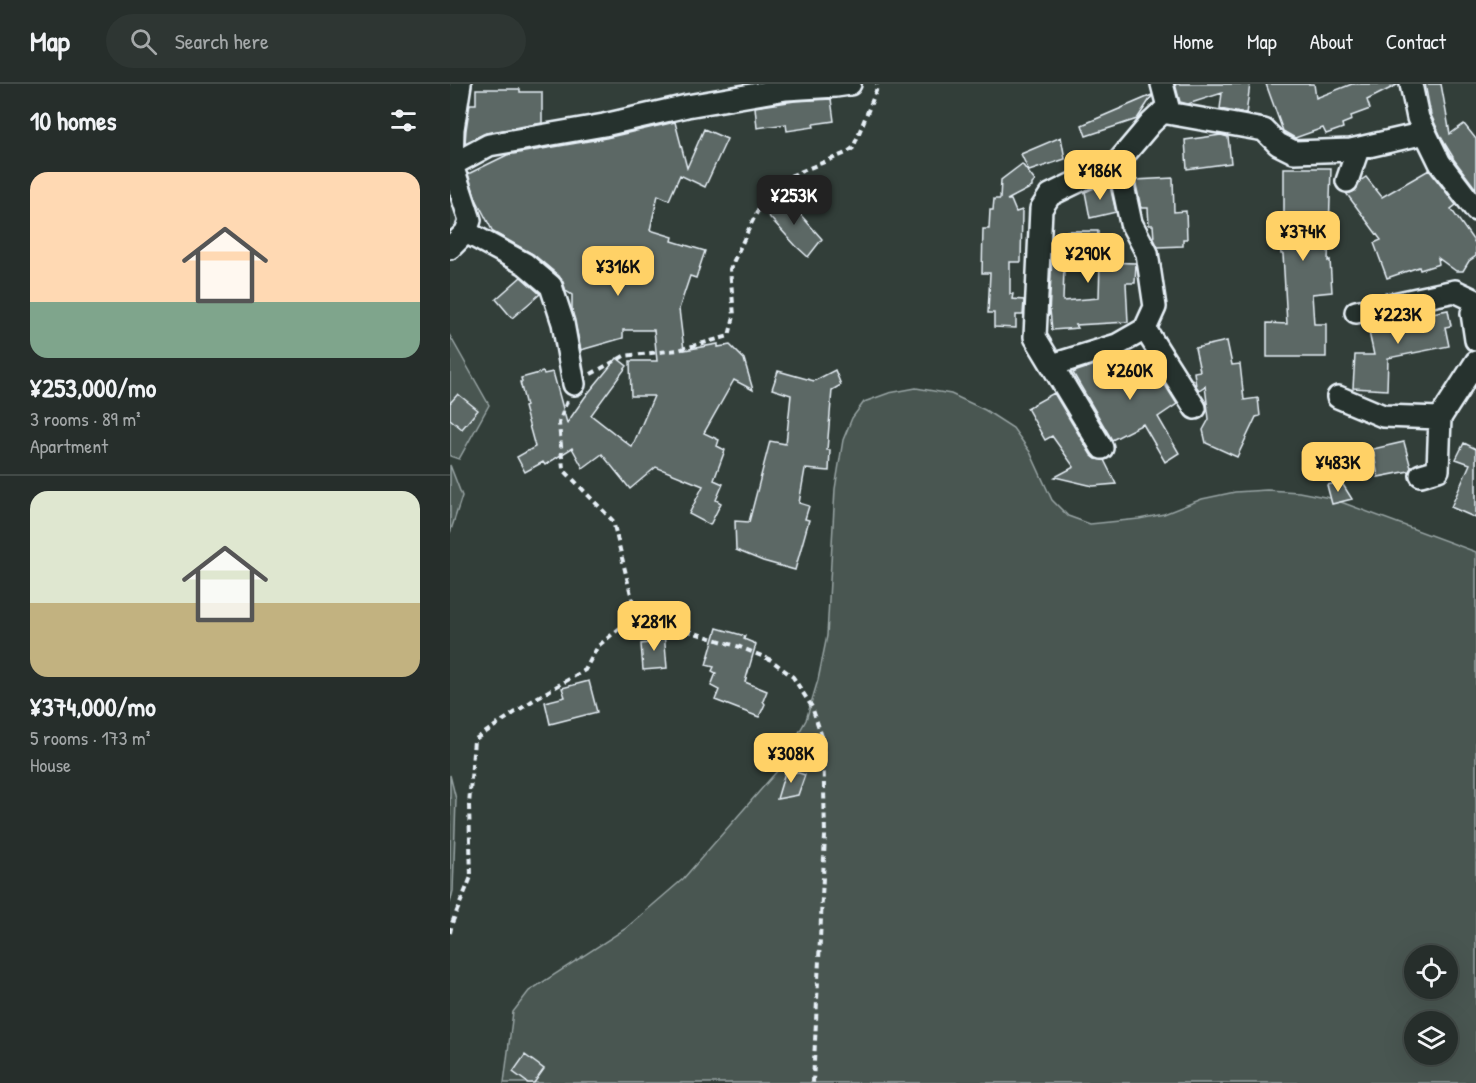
<!DOCTYPE html>
<html lang="en">
<head>
<meta charset="utf-8">
<style>
  body { margin:0; font-family:"Patrick Hand",sans-serif; background:#2e3633; color:#f1f3f6; height:100vh; display:flex; flex-direction:column; font-size:22px; white-space:nowrap }
  * { box-sizing:border-box; margin:0 }
  p { font-size:20px; color:#a4a8a9 }
  .icon { flex:none; width:33px; height:33px; fill:none; stroke:currentColor; stroke-width:2; stroke-linecap:round; stroke-linejoin:round }
  .map { position:relative; flex:1; overflow:hidden }
  .drawer { display:flex; flex-direction:column; background:#262e2b; width:450px }
  .drawer>* { flex:none }
  .fabs { position:absolute; left:954px; top:861px; display:grid; gap:12px }
  .fabs a { display:grid; place-items:center; width:54px; height:54px; border-radius:50%; background:#262e2b; box-shadow:0 6px 24px #0002,0 0 0 2px #424a47; font-size:30px }
  .price { position:absolute; translate:-50% -51px; padding:0 14px; border-radius:12px; background:#ffd166; color:#111; font-size:20px; line-height:39px; filter:drop-shadow(0 2px 3px #0008) }
  .price::after { content:''; position:absolute; left:50%; top:36px; width:18px; height:14px; margin-left:-9px; background:inherit; clip-path:polygon(0 0,100% 0,50% 100%) }
  .price.selected { background:#222; color:#fff }
  ul { padding:0; list-style:none }
  li { display:grid; align-content:center; gap:12px; height:318px; padding:0 30px }
  li+li { border-top:2px solid #424a47 }
  li span { display:grid; place-items:center; height:186px; border-radius:18px; color:#555 }
  li>.icon { margin-inline-start:auto }
  span .icon { width:108px; height:108px; fill:#fffc; stroke-width:1 }
  li b { font-size:26px }
  h2 { display:flex; justify-content:space-between; align-items:center; height:72px; padding:0 30px; font-size:26px }
  header { display:flex; align-items:center; gap:36px; box-sizing:border-box; height:84px; padding:0 30px; background:#262e2b; border-bottom:2px solid #424a47 }
  header strong { font-size:28px }
  nav { display:flex; gap:33px; margin-inline-start:auto; font-size:21px }
  .search { width:420px; height:54px; background:#2e3633; display:flex; align-items:center; gap:15px; box-sizing:border-box; padding:0 21px; border-radius:33px; color:#a4a8a9; font-size:22px }
  main { display:flex; flex:1; min-height:0 }
  .map>svg:first-child { display:block }
</style>
</head>
<body>
<header>
<strong>Map</strong>
<div class="search"><svg class="icon" aria-label="search" viewBox="0 0 24 24"><circle cx="10" cy="10" r="6"/><path d="M15 15l6 6"/></svg>Search here</div>
<nav><a>Home</a><a>Map</a><a>About</a><a>Contact</a></nav>
</header>
<main>
<section class="drawer">
<h2>10 homes<svg class="icon" aria-label="filters" viewBox="0 0 24 24"><path d="M4 7h16M4 17h16"/><circle cx="9" cy="7" r="2"/><circle cx="15" cy="17" r="2"/></svg></h2>
<ul>
<li><span style="background:linear-gradient(#ffd9b3 70%,#7fa58c 0)"><svg class="icon" aria-label="home" viewBox="0 0 24 24"><path d="M3 11l9-7 9 7M6 9v11h12V9"/></svg></span><div><b>¥253,000/mo</b><p>3 rooms · 89 m²</p><p>Apartment</p></div></li>
<li><span style="background:linear-gradient(#dfe7d0 60%,#c2b280 0)"><svg class="icon" aria-label="home" viewBox="0 0 24 24"><path d="M3 11l9-7 9 7M6 9v11h12V9"/></svg></span><div><b>¥374,000/mo</b><p>5 rooms · 173 m²</p><p>House</p></div></li>
</ul>
</section>
<div class="map">
<svg width="1026" height="999" viewBox="0 0 1026 999">
  <rect width="100%" height="100%" fill="#323e39"/>
  <filter id="ink" filterUnits="userSpaceOnUse"><feTurbulence type="fractalNoise" baseFrequency=".0167" numOctaves="2"/><feDisplacementMap in="SourceGraphic" scale="12" xChannelSelector="R" yChannelSelector="G"/><feConvolveMatrix kernelMatrix="1 2 1 2 8 2 1 2 1" color-interpolation-filters="sRGB"/></filter>
  <g filter="url(#ink)">
    <!-- green -->
    <path fill="#495651" stroke="#98a4a4" stroke-width="1.5" fill-rule="evenodd" d="M0,252l39,69 -30,54 -9,-3z
      M466,304l35,6 34,16 28,18 17,24 22,48 16,16 22,8 49,-5 25,-5 38,-15 33,-7 32,-2 32,2 31,6 146,54v531h-972l9,-71 16,-21 96,-62 58,-50 95,-109 28,-50 12,-40 9,-44 8,-147 8,-49 9,-22 12,-16 25,-9zM964,872h34v32h-34zM964,938h34v32h-34z
      M0,381l12,31 -12,37z
      M0,691l6,24 -3,92 -3,12z"/>
    <!-- building -->
    <path fill="#5c6865" stroke="#e8f1f8" stroke-width="1.5" d="M725,0h75l-4,30 -26,-5 2,-16 -34,11 -8,-2z
      M816,0h48l2,14 36,-14h47l-32,16 3,9 -19,7 1,4 -10,4 1,4 -17,6 -3,-6 -28,10 -12,-7z
      M975,0h16l9,50 14,-10 12,15v50l-24,-32h1l-11,-18 -11,-24z
      M26,5h44v3h22v31l-56,10 -21,10 1,-13 4,-26h6z
      M702,11v1l-15,23 -51,17 -4,-11z
      M381,15l3,22 -21,3 1,3 -27,4 -1,-7 -29,4 -2,-21 40,-6z
      M225,38l12,46 17,-39 23,10 -22,48 -25,-12 -11,25 -11,-5 -8,35 23,7 -1,4 33,10 -9,27 -6,-2 -11,33 5,41 34,-6v3l12,-2 14,14 9,31 -19,-10 -30,53 15,7 -2,6 8,4 -11,30 9,4 -7,16 5,3 -11,22 -21,-11 14,-28 -47,-19 -26,22 -28,-35 -19,14 -11,-20 -27,17 -2,-3 -18,10 -8,-15 18,-10 -11,-40 2,-1 -6,-24h2l-1,-4 22,-6 1,2 9,-2 14,51 18,-26 32,-39 10,8 -36,49 41,32 22,-51h-23l-1,-35h27l-3,-31h-31v8l-42,12 -9,-39v-16l-6,-4 -3,-9 -4,-6 -26,-22 -40,-22 -17,-33 -8,-25 39,-19 99,-17z
      M771,51l7,2 3,26 -44,6 -2,-29z
      M611,53l4,22 -36,12 -8,-17z
      M572,80l13,17 -3,3v3l-25,13h4l5,12 6,-2 -1,52h-11v32h3l-1,5 12,1 -1,15h-7v13l-22,-1v-14h-6l2,-40h-8l1,-44h6l1,-19h3l1,-11h6l1,-19z
      M834,84h47l-3,93 2,-1 2,32 -20,2 2,30h12v33h-59v-34l20,1 -4,-70h-2l-1,-7h-9l-2,-26 15,-1z
      M979,86l27,35 -5,4 25,35v12l-7,5 -6,10h-7l-18,-13 1,6 -19,6 -1,-3 -32,11 -13,-35 7,-3 -35,-47h4l5,-2 5,-10 6,-4 16,20z
      M723,94l1,34 12,-1 1,28h-4v7l-25,1 -4,-8 -1,-14h-4l-1,-17h-7l-6,-28z
      M658,98h1l7,30 -26,6 -5,-26z
      M334,112l38,43 -14,18 -12,-11 -31,-34z
      M617,147h31l-1,37 -33,-1 -1,34 36,-3 1,-36 36,1 -1,20h-9l2,39 -52,3 2,3 -26,2 -2,-20v5h-1l4,-79h14z
      M71,193l19,17 -28,24 -16,-19z
      M998,226l3,16 -6,1 4,19 -61,12 -1,32 -34,-2 2,-33h19l-7,-32 33,-7 1,3z
      M777,257l5,24 8,-1 4,36 14,-2 2,18 -4,1 -19,40 -31,-14 -3,-13 6,-11 -4,-33 -6,4 -3,-4 -2,-14 6,-1 -5,-23z
      M695,269l32,51 -19,13 21,36 -14,9 -22,-38 -31,16 -39,-67 4,-2 24,-8 9,13z
      M385,286l6,15 -9,5 -5,60h3l-1,21 -24,-2 -6,34 10,3 -4,13 4,1 -14,50 -32,-9 -27,-11 -1,-29 14,1 21,-81 16,3 5,-49 -19,-6 6,-18 36,10z
      M604,309l37,62 5,4 8,1 12,24 -23,2 -38,-9 19,-10 -22,-31 -7,4 -18,-32z
      M8,310l20,16 -16,19 -12,-10v-16z
      M954,358l7,26 -2,3 -31,6 -5,-28z
      M1014,359l12,6v69l-25,-11 19,-43 -14,-5z
      M887,399h5l10,16 -20,5 -5,-19z
      M267,544l28,8 -1,3 12,5 -11,38 22,9 -4,10 2,3 -6,13 -44,-17 4,-10 -8,-4 5,-13 -4,-2 2,-4 -8,-2z
      M214,548l3,36 -24,2 -2,-26 7,-1 -1,-10z
      M139,597l8,31 -47,12 -5,-22 20,-5 -3,-9z
      M336,685l19,6 -7,20 -21,4z
      M75,971l19,14 -10,14h-6l-15,-11z"/>
    <g fill="none" stroke-linecap="round" stroke-linejoin="round">
      <!-- minor casing -->
      <g stroke="#e8f1f8" stroke-width="26">
        <path id="minor" d="M10,0l-7,45 -1,36 37,-20 115,-20 83,-19 99,-17 50,-3 14,-2
          M712,0l6,23 -17,16 -33,39 13,61 16,30 8,54 -10,22 50,79
          M961,0l7,34 22,45 36,47
          M712,28l102,18 14,14 16,8 57,-2 74,-17
          M897,97l11,-32
          M16,148l59,32 26,22 12,37 11,61
          M0,164l16,-16 4,-12 -18,-55
          M1026,221l-4,8 4,27
          M906,228l99,-21 21,10
          M602,281l65,-20 28,-16
          M888,313l45,19 57,2
          M652,364l-67,-111 6,-128 9,-14 68,-33
          M971,391l17,-5 2,-52 36,-56"/>
      </g>
      <!-- path -->
      <path stroke="#e8f1f8" stroke-width="4" stroke-dasharray="6 4.5" stroke-linecap="butt" d="M141,290l33,-18 54,-6 51,-14 5,-20 -4,-47 22,-47 11,-21 27,-25 56,-23 7,-5 23,-57 1,-7
        M117,317l-8,22 4,46 50,52 23,94
        M186,531l104,32 31,13 22,17 19,30 11,33 2,96 -12,247
        M0,849l2,-10 19,-46 -2,-72 5,-65 64,-43 47,-27 13,-24 38,-31"/>
      <!-- minor -->
      <use href="#minor" stroke="#26332d" stroke-width="21"/>
    </g>
  </g>
</svg>
<div class="fabs">
<a><svg class="icon" aria-label="locate" viewBox="0 0 24 24"><circle cx="12" cy="12" r="6"/><path d="M12 2v4M12 18v4M2 12h4M18 12h4"/></svg></a>
<a><svg class="icon" aria-label="layers" viewBox="0 0 24 24"><path d="M12 4l9 5-9 5-9-5zM3 14l9 5 9-5"/></svg></a>
</div>
<b class="price" style="left:650px;top:117px">¥186K</b>
<b class="price selected" style="left:344px;top:142px">¥253K</b>
<b class="price" style="left:853px;top:178px">¥374K</b>
<b class="price" style="left:638px;top:200px">¥290K</b>
<b class="price" style="left:168px;top:213px">¥316K</b>
<b class="price" style="left:948px;top:261px">¥223K</b>
<b class="price" style="left:680px;top:317px">¥260K</b>
<b class="price" style="left:888px;top:409px">¥483K</b>
<b class="price" style="left:204px;top:568px">¥281K</b>
<b class="price" style="left:341px;top:700px">¥308K</b>
</div>
</main>
</body>
</html>
